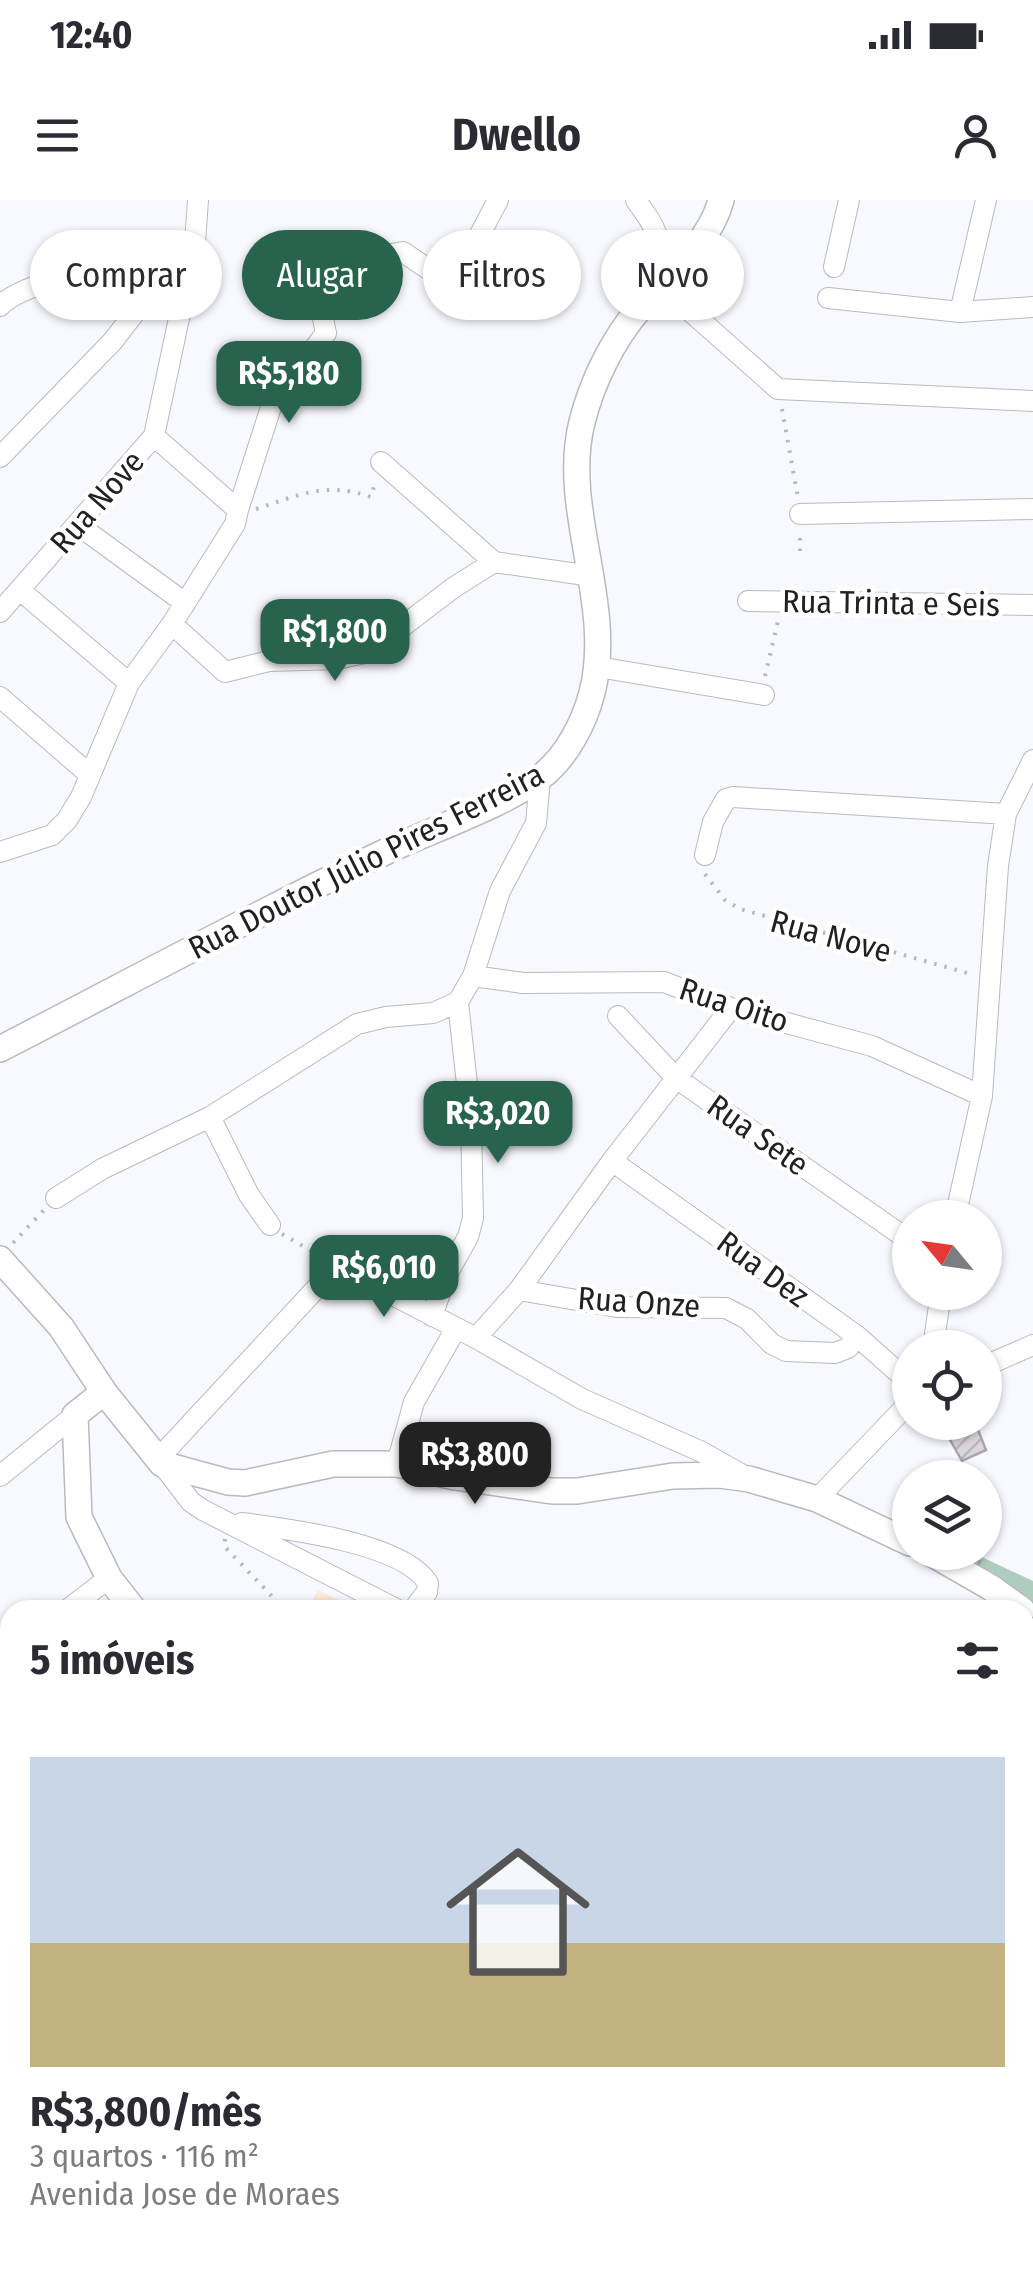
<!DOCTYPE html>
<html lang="pt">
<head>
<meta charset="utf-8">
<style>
  body { margin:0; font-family:"Fira Sans Condensed",sans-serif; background:#f7f7f7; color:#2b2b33; height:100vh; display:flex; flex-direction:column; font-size:38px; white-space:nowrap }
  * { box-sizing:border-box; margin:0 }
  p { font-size:32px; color:#7c7c81 }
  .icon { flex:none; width:55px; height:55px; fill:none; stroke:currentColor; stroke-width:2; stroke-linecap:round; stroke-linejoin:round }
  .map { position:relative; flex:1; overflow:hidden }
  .details { position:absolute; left:0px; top:1400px; width:1035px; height:672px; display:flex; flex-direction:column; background:#fff; border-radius:30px 30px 0 0; box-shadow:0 2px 8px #0004 }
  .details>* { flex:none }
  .hud { position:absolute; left:30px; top:30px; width:975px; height:90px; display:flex; gap:20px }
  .needle { width:65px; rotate:299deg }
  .buttons { position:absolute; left:892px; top:1000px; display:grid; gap:20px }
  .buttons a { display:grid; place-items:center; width:110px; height:110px; border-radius:50%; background:#fff; box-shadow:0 2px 8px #0004; font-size:50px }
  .price { position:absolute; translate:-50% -85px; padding:0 22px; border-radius:20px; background:#27634d; color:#fff; font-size:32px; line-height:65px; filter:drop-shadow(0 2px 5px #0008) }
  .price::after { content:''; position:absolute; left:50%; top:60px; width:30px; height:22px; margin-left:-15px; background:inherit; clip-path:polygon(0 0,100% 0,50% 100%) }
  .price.current { background:#222; color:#fff }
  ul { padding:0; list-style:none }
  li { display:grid; align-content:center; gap:20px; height:530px; padding:0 30px }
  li+li { border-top:2px solid #e1e1e2 }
  li span { display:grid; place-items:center; height:310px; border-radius:0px; color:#555 }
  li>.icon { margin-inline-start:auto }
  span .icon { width:180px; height:180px; fill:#fffc; stroke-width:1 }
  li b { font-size:42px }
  h2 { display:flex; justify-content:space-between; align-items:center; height:120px; padding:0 30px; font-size:42px }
  .chip { padding:0 35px; border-radius:45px; background:#fff; box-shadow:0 2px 8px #0004; font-size:35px; line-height:90px }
  .chip.current { background:#27634d; color:#fff }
  .status { display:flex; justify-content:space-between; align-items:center; height:70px; padding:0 50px; background:#fff; direction:ltr }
  .status svg { height:28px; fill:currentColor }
  header { display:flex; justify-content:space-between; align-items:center; height:130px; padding:0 30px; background:#fff; font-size:45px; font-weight:700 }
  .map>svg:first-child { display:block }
</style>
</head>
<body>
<div class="status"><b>12:40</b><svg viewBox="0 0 49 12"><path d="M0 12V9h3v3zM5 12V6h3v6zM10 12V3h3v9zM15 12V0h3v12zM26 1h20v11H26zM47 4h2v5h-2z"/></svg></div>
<header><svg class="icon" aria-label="menu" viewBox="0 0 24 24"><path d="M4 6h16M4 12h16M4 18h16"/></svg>Dwello<svg class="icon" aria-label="person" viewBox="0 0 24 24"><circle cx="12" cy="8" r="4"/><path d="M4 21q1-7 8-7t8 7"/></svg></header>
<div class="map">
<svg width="1033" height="2071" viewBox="0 0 1033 2071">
  <defs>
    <pattern id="park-tufts" width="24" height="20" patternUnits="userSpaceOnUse" patternTransform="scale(2.5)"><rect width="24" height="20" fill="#afcdbe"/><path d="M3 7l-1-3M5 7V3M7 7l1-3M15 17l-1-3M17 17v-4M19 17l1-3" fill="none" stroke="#96b0a3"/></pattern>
    <pattern id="building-hatch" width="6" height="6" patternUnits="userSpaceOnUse" patternTransform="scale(2.5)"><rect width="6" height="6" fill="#dbd5dc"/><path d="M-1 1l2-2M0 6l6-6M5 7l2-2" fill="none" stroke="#bcb7bd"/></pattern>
  </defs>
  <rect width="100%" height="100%" fill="#f8f8ff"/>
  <!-- education -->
  <path fill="#faedd9" d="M318,1390l41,20h-52z"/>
  <!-- park -->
  <path fill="url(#park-tufts)" d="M945,1353h28l60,28v29z"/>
  <!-- building -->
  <path fill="url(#building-hatch)" stroke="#aba5ac" stroke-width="2.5" d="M940,1222h35l11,28 -24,11z"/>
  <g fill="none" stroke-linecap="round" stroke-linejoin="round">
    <!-- minor casing -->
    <g stroke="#b9b9c1" stroke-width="22">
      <path id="minor" d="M636,0c9,14 23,29 22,47 -1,12 -6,21 -3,33l123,109 255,12
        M834,67l15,-67
        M828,98l132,14 73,-5
        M0,106c27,-29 146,-47 189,-61
        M960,112l26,-112
        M0,257l113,-116 72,-94
        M381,262l113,100 98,14
        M238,310l34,-106 54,-71 -14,-65 91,-16 50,34 45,-86
        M800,314l233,-5
        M78,325l107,78
        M21,391l108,92
        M748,401l285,4
        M0,412l154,-176 41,-193 3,-43
        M172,424l53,48 44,-11 68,-2 32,-7 84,-64 41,-26
        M598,467l166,28
        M0,497l90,78
        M0,652l52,-17 15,-15 14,-23 48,-114 43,-59 63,-100 3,-14 -84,-74
        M705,655l8,-33 13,-23 7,-2 273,17
        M473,776l50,7 141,-1 67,26 141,38 110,50
        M618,816l58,62 234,163
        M210,917l39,78 21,30
        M612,961l245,175 53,47
        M56,998l46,-29 108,-52 147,-93 29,-7 47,-4 25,-11 15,-26 27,-85 36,-68 4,-45
        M955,1018l27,-122 16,-230 8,-52 27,-54
        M519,1090l98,17 109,1 21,11 25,25 14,7 49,2 13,-5 9,-12
        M432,1116l14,-40 22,-39 5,-19 -2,-97 -13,-119
        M476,1138l43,-48 93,-129 119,-153
        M933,1148l8,-56
        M985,1166l48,-21
        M158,1259l179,-193 139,72 106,61 120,53 39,22
        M162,1264l29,38 12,8 195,100
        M397,1264l17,-62 41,-72
        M0,1276l75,-61
        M817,1299l93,-97
        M242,1323c46,6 161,20 186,60l-1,9 -14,18
        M67,1410l42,-32
        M0,1463l10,-8
        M1025,1608l8,-9
        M0,1660l10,-8
        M1025,1816l8,-2
        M0,1897l10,3
        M753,2062l4,9
        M869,2062l5,9
        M0,2071l10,-26
        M159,2071l4,-9
        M483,2071l4,-9"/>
    </g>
    <!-- tertiary casing -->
    <g stroke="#b9b9c1" stroke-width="28">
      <path id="tertiary" d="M0,849c128,-66 255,-135 385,-197 45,-22 120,-47 157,-76 25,-20 42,-53 50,-83 23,-90 -32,-183 -10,-271 10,-40 31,-83 58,-114 28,-32 70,-65 81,-108
        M0,1059l61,68 43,65 58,72 66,18 17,1 88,-19h64l58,13 97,14h25l96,-15 47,-1 29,4 68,20 93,44
        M104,1192l-29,23 4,102 30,61 25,32
        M929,1352l61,35 32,23
        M320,2062v9"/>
    </g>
    <!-- path -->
    <path stroke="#b7b7bd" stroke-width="4" stroke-dasharray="2.5 8" stroke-linecap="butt" d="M782,209l16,89
      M256,309c44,-14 69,-28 115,-12l4,-14
      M800,351v-19
      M765,476l14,-59
      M705,674l20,26 15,9 231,65
      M282,1034l40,23
      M13,1043l31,-33
      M225,1339l-1,7 61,64
      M1025,1999l8,4"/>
    <!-- minor -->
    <use href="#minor" stroke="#fff" stroke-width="20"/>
    <!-- tertiary -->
    <use href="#tertiary" stroke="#fff" stroke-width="25"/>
  </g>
  <g text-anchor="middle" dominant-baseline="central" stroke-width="9" stroke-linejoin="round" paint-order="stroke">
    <!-- street labels -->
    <g font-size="32" fill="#212124" stroke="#fff">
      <text transform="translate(97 302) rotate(-49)">Rua Nove</text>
      <text transform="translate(891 403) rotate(1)">Rua Trinta e Seis</text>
      <text transform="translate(366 661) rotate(-27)">Rua Doutor Júlio Pires Ferreira</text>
      <text transform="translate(831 736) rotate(15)">Rua Nove</text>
      <text transform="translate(734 805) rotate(18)">Rua Oito</text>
      <text transform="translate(758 935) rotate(35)">Rua Sete</text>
      <text transform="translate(763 1069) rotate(36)">Rua Dez</text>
      <text transform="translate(639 1102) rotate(4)">Rua Onze</text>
    </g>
  </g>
</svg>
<div class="buttons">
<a><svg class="needle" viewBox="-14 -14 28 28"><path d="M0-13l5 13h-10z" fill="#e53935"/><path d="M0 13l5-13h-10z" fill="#7c7c81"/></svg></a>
<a><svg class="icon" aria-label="locate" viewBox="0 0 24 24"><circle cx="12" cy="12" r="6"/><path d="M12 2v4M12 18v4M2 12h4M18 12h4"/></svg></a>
<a><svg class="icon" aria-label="layers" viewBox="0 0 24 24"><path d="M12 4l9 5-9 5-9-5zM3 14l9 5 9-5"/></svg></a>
</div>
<b class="price" style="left:289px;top:226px">R$5,180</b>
<b class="price" style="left:335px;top:484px">R$1,800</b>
<b class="price" style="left:498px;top:966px">R$3,020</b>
<b class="price" style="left:384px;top:1120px">R$6,010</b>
<b class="price current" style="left:475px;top:1307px">R$3,800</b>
<div class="hud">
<a class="chip">Comprar</a>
<a class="chip current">Alugar</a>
<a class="chip">Filtros</a>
<a class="chip">Novo</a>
</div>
<section class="details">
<h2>5 imóveis<svg class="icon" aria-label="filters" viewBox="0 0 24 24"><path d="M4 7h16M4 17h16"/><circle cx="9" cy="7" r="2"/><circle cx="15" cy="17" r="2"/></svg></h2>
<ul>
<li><span style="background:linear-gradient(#c9d6e8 60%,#c2b280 0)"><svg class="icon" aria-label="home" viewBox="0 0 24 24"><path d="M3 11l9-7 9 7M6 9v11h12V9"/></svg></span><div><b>R$3,800/mês</b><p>3 quartos · 116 m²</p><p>Avenida Jose de Moraes</p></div></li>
</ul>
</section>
</div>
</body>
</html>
